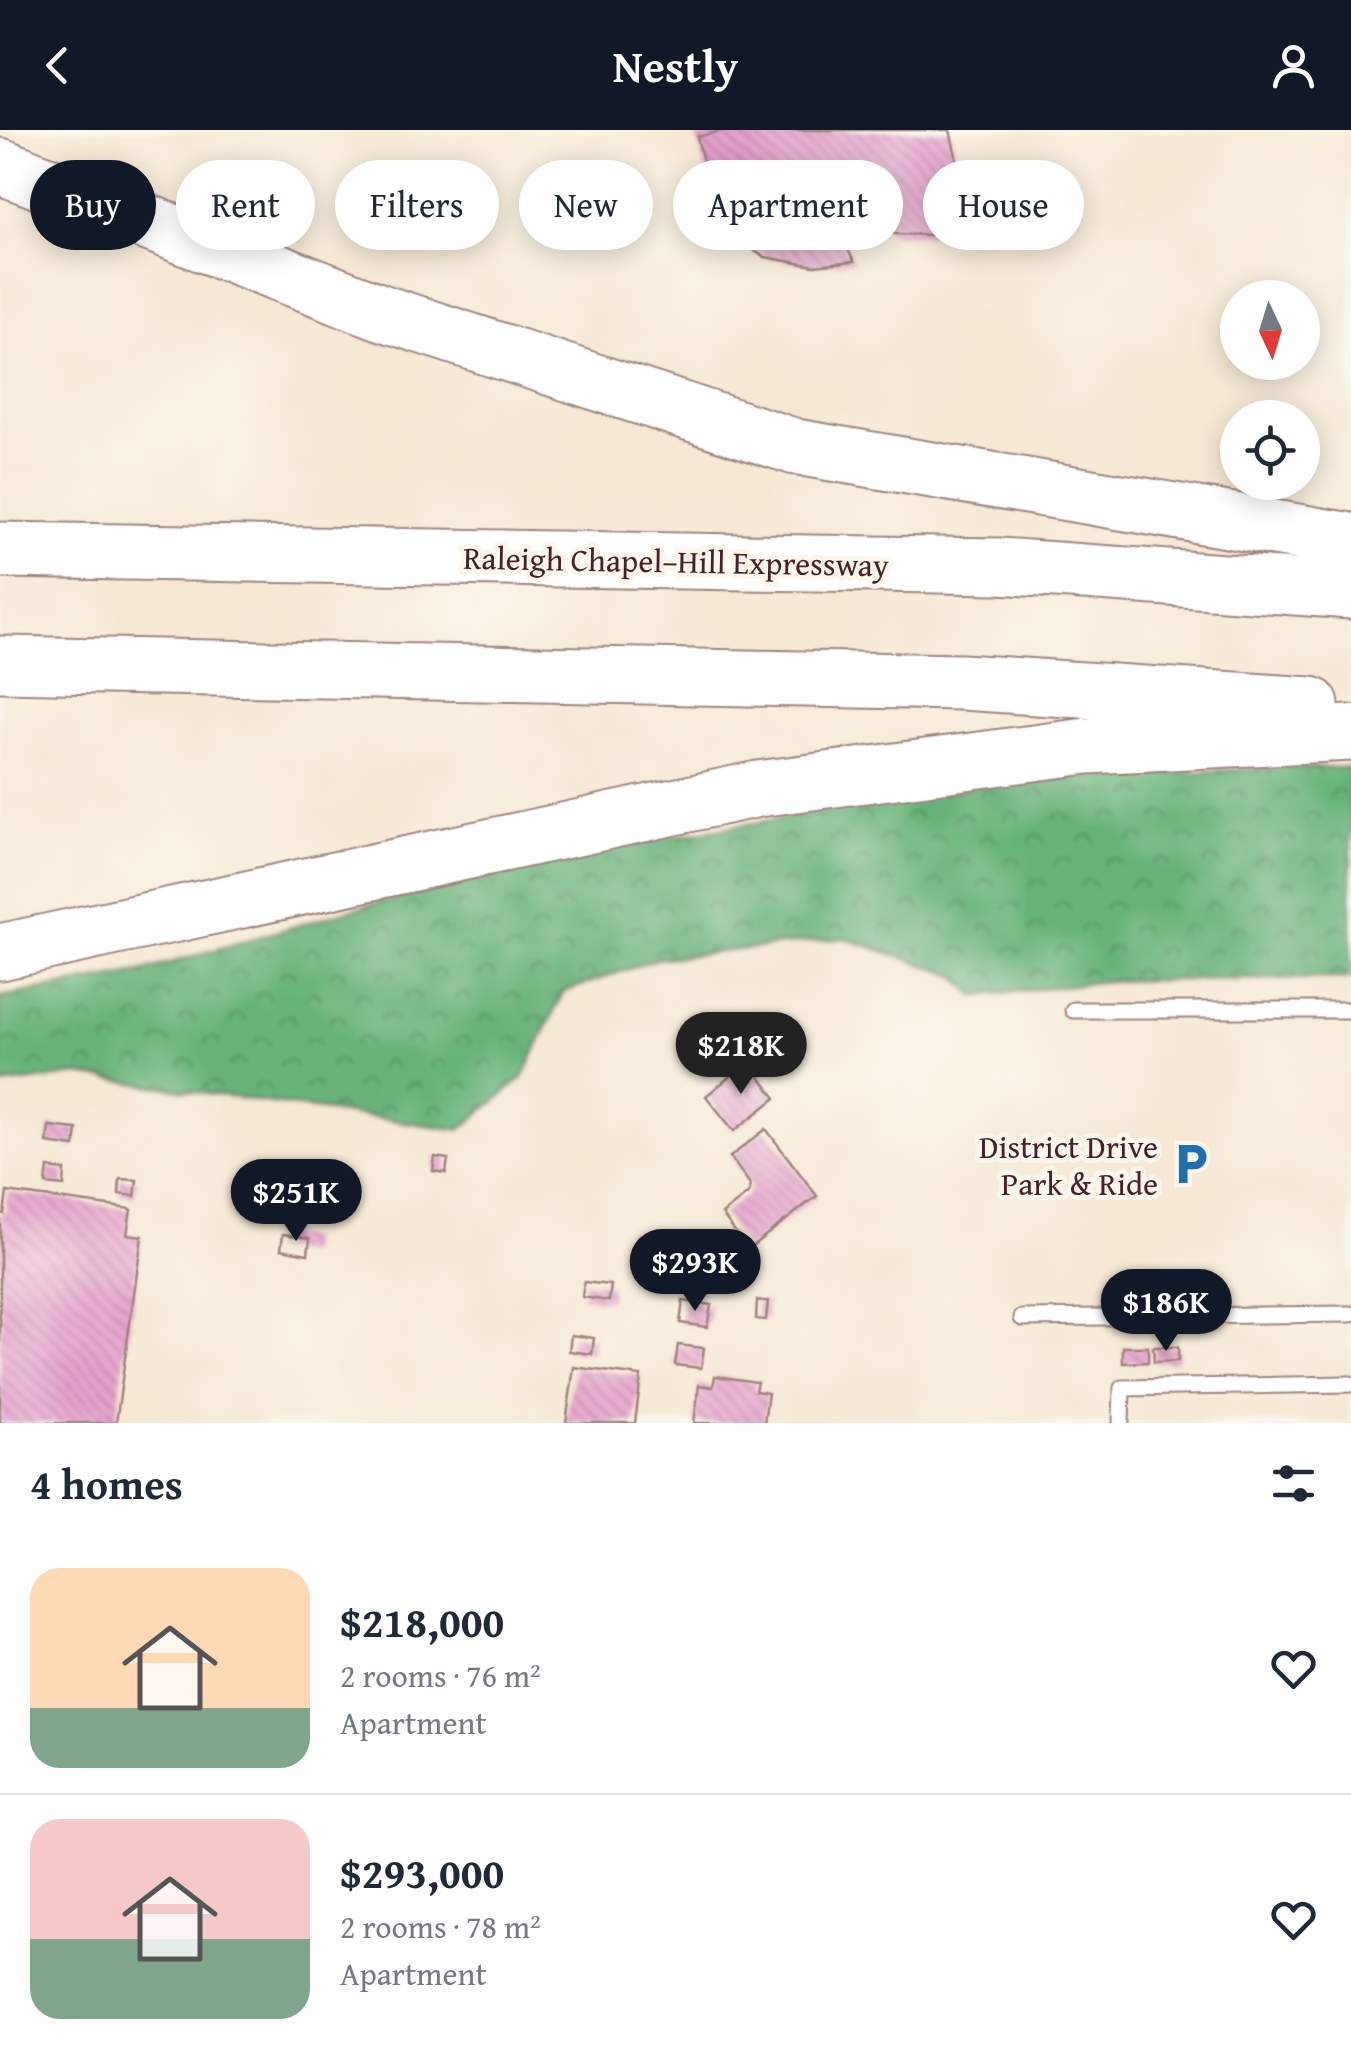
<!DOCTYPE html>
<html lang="en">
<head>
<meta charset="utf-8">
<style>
  body { margin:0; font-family:"Gentium Book Plus",serif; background:#f2f2f3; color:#1f2937; height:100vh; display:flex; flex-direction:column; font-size:38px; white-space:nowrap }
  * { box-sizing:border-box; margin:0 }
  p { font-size:32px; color:#747a83 }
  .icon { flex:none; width:55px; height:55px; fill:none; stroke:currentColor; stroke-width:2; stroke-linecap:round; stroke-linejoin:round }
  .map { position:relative; height:1293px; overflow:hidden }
  .panel { display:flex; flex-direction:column; background:#fff; flex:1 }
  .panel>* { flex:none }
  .guide { position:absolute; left:30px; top:30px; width:1292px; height:90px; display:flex; gap:20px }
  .needle { width:65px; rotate:176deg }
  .tools { position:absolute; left:1220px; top:150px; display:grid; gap:20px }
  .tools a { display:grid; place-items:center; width:100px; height:100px; border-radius:50%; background:#fff; box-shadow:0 5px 25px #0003; font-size:50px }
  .price { position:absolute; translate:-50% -85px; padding:0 22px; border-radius:35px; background:#111827; color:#fff; font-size:32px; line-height:65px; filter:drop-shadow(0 2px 5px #0008) }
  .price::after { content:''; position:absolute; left:50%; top:60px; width:30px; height:22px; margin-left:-15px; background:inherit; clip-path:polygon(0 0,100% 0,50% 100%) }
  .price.active { background:#222; color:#fff }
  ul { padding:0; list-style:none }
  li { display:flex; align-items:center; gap:30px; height:250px; padding:0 30px }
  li+li { border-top:2px solid #e0e1e3 }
  li span { display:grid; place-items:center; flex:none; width:280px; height:200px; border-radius:30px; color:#555 }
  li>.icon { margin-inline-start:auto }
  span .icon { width:120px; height:120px; fill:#fffc; stroke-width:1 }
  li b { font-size:42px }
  h2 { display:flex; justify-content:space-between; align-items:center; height:120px; padding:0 30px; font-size:42px }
  .tag { padding:0 35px; border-radius:45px; background:#fff; box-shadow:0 5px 25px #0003; font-size:35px; line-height:90px }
  .tag.active { background:#111827; color:#fff }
  header { display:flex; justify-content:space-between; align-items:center; height:130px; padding:0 30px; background:#111827; color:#fff; font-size:45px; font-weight:800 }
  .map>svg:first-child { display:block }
</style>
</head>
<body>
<header><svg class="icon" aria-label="back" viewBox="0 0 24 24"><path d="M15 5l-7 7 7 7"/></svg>Nestly<svg class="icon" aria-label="person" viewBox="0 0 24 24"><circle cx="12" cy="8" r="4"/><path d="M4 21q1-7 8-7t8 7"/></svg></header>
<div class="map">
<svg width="1351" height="1293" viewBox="0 0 1351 1293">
  <defs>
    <pattern id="forest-crowns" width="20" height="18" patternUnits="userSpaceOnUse" patternTransform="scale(2.5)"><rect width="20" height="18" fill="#68b27a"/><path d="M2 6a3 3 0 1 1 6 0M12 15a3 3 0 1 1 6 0" fill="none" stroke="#589064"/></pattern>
    <pattern id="building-back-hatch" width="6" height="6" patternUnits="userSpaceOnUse" patternTransform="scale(2.5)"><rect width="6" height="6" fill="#e5a2ce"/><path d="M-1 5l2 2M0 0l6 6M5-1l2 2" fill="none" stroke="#bc83a7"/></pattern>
  </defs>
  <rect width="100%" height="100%" fill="#fbf7ec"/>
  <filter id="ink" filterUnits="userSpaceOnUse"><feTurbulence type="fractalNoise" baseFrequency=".01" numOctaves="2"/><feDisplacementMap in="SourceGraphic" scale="20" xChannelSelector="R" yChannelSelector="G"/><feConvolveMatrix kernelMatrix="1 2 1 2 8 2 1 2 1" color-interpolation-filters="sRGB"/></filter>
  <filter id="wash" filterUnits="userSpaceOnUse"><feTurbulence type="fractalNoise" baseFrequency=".0048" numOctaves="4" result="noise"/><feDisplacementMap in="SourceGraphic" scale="40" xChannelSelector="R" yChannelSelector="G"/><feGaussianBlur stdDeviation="2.25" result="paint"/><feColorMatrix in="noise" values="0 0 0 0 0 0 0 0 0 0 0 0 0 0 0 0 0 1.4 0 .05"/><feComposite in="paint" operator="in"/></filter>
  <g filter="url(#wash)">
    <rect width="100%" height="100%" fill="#f6e8d3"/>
    <!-- forest -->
    <path fill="url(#forest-crowns)" stroke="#596852" stroke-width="2.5" d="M1285,637l66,1v210l-244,3 -131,15 -22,-21 -109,-37 -188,21 -94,33 -40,86 -63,52 -382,-55 -78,10v-88l140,-25 223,-66 275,-64 373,-61z"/>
    <g id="blocks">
      <!-- building -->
      <path fill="url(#building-back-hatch)" d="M726,0h224l17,75 -8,1 15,30 -78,-2 -54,-28 5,26 -7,1 14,29 -40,4 -49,-9 -45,-26 -23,-94z
        M748,932l28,36 -42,33 -28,-35z
        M49,996l28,3 -2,18 -28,-4z
        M766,999l51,67 -69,53 -26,-35 27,-21 1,-9 -20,-27z
        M435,1027l13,2 -2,14 -13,-2z
        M48,1038l17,2 -1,16 -18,-2z
        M120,1049l17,1 -2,16 -16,-2z
        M7,1062l124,17 -4,25 15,2 -26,187h-116v-210l4,1z
        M283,1104l27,4 -2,16 -27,-5z
        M584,1152l27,3 -2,16 -27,-4z
        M683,1171l28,4 -4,22 -27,-4z
        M757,1171h11l-2,19 -10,-1z
        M571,1205l23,3 -2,16 -23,-3z
        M678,1215l26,3 -3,20 -26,-3z
        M1123,1217h25v15l-25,1z
        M1153,1217h25v14l-24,1z
        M574,1237l67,9 -6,47h-69z
        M715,1246l42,6 -2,9 13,2 -4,30h-70l5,-38 14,2z"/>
    </g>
  </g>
  <g filter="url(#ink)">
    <use href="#blocks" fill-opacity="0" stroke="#a0847f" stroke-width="2.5"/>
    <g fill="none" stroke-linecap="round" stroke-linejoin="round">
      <!-- service casing -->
      <g stroke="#a0847f" stroke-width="19">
        <path id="service" d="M1073,880h278
          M1022,1188l329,-4
          M1121,1293l1,-35 229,-4"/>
      </g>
      <!-- motorway casing -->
      <g stroke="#a0847f" stroke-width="59">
        <path id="motorway" d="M0,36l386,148 410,133 555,94
          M0,420l1000,16 351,25
          M0,534l962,18 349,23
          M0,822l758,-163 329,-43 264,-13"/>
      </g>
      <!-- service -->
      <use href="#service" stroke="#fff" stroke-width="15"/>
      <!-- motorway -->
      <use href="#motorway" stroke="#fff" stroke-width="55"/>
    </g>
  </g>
  <!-- icons -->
  <defs>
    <g id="parking-bare" transform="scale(3.45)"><path d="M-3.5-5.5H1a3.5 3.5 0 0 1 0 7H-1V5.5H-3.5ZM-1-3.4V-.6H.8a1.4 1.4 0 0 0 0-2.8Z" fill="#1f6fb2" stroke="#fbf7ec" stroke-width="2.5" paint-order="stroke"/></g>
  </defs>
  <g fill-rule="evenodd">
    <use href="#parking-bare" x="1191" y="1034"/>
  </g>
  <g text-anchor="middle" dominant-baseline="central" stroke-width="10" stroke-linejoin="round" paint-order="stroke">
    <!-- street labels -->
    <g font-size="32" fill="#4a1f2b" stroke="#fbf7ec">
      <text transform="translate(676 431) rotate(1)">Raleigh Chapel–Hill Expressway</text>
    </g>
    <!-- poi labels -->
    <g font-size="32" fill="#4a1f2b" stroke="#fbf7ec" text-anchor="end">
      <text x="1158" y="1016">District Drive<tspan x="1158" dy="37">Park &amp; Ride</tspan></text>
    </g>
  </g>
</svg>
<div class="tools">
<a><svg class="needle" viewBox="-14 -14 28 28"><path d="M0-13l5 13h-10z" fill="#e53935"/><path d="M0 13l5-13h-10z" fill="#747a83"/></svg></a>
<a><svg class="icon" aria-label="locate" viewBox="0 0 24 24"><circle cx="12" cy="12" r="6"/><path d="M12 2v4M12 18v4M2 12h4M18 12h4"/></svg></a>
</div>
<b class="price active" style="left:741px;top:967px">$218K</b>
<b class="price" style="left:296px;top:1114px">$251K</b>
<b class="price" style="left:695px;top:1184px">$293K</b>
<b class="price" style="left:1166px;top:1224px">$186K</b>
<div class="guide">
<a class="tag active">Buy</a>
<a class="tag">Rent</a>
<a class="tag">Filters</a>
<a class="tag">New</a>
<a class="tag">Apartment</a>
<a class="tag">House</a>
</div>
</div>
<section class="panel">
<h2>4 homes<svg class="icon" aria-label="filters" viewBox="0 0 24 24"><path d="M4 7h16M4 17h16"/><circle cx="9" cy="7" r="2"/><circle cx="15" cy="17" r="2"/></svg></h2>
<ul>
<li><span style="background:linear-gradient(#ffd9b3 70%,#7fa58c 0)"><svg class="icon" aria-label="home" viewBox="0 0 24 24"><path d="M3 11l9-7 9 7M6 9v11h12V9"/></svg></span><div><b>$218,000</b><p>2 rooms · 76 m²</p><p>Apartment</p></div><svg class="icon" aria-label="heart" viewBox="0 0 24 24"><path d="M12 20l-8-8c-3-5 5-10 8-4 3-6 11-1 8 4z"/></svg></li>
<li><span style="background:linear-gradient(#f6c9c9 60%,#7fa58c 0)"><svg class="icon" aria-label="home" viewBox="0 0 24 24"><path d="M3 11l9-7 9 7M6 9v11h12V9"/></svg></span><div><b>$293,000</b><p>2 rooms · 78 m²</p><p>Apartment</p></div><svg class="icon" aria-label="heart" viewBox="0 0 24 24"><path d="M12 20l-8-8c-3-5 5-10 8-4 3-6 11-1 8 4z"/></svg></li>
</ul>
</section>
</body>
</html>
